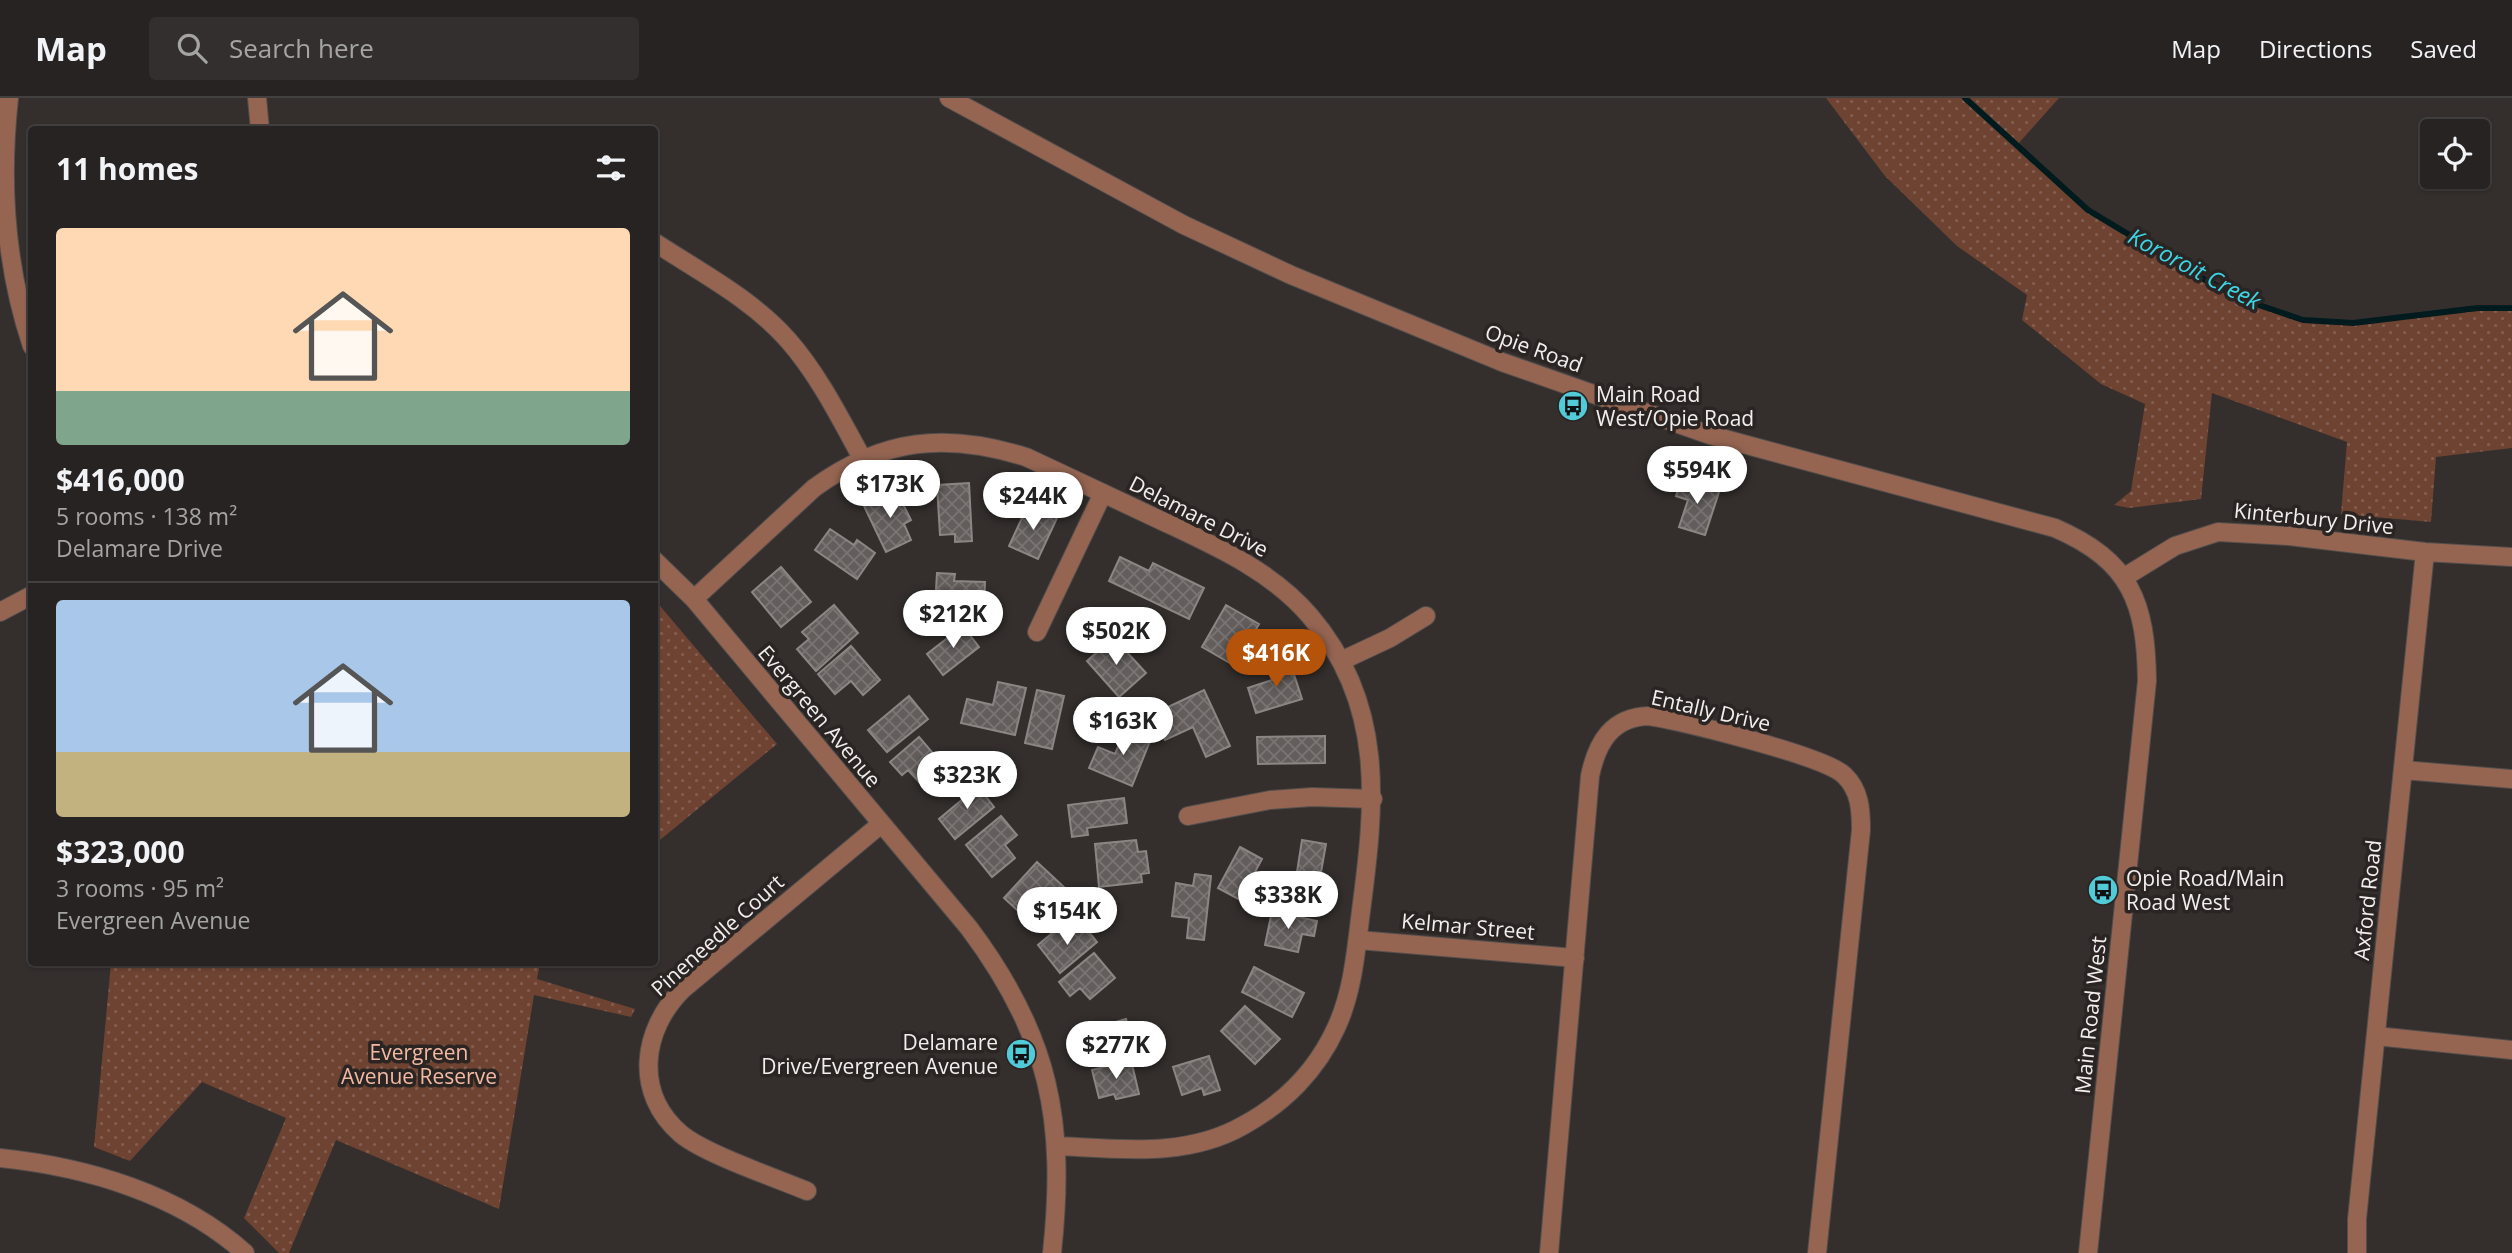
<!DOCTYPE html>
<html lang="en">
<head>
<meta charset="utf-8">
<style>
  body { margin:0; font-family:"Open Sans",sans-serif; background:#332f2f; color:#f1f3f6; height:100vh; display:flex; flex-direction:column; font-size:26px; white-space:nowrap }
  * { box-sizing:border-box; margin:0 }
  p { font-size:23px; color:#a4a4a5 }
  .icon { flex:none; width:38px; height:38px; fill:none; stroke:currentColor; stroke-width:2; stroke-linecap:round; stroke-linejoin:round }
  .map { position:relative; flex:1; overflow:hidden }
  .panel { position:absolute; left:28px; top:28px; width:630px; height:840px; display:flex; flex-direction:column; background:#272322; border-radius:7px; box-shadow:0 2px 5px #0004,0 0 0 2px #434040 }
  .panel>* { flex:none }
  .buttons { position:absolute; left:2420px; top:21px; display:grid; gap:14px }
  .buttons a { display:grid; place-items:center; width:70px; height:70px; border-radius:7px; background:#272322; box-shadow:0 2px 5px #0004,0 0 0 2px #434040; font-size:35px }
  .price { position:absolute; translate:-50% -60px; padding:0 16px; border-radius:24px; background:#fff; color:#222; font-size:23px; line-height:46px; filter:drop-shadow(0 2px 4px #0008) }
  .price::after { content:''; position:absolute; left:50%; top:42px; width:21px; height:16px; margin-left:-10px; background:inherit; clip-path:polygon(0 0,100% 0,50% 100%) }
  .price.active { background:#b45309; color:#fff }
  ul { padding:0; list-style:none }
  li { display:grid; align-content:center; gap:14px; height:371px; padding:0 28px }
  li+li { border-top:2px solid #434040 }
  li span { display:grid; place-items:center; height:217px; border-radius:7px; color:#555 }
  li>.icon { margin-inline-start:auto }
  span .icon { width:126px; height:126px; fill:#fffc; stroke-width:1 }
  li b { font-size:30px }
  h2 { display:flex; justify-content:space-between; align-items:center; height:84px; padding:0 28px; font-size:30px }
  header { display:flex; align-items:center; gap:42px; box-sizing:border-box; height:98px; padding:0 35px; background:#272322; border-bottom:2px solid #434040 }
  header strong { font-size:33px }
  nav { display:flex; gap:38px; margin-inline-start:auto; font-size:24px }
  .search { width:490px; height:63px; background:#332f2f; display:flex; align-items:center; gap:18px; box-sizing:border-box; padding:0 24px; border-radius:7px; color:#a4a4a5; font-size:26px }
  .map>svg:first-child { display:block }
</style>
</head>
<body>
<header>
<strong>Map</strong>
<div class="search"><svg class="icon" aria-label="search" viewBox="0 0 24 24"><circle cx="10" cy="10" r="6"/><path d="M15 15l6 6"/></svg>Search here</div>
<nav><a>Map</a><a>Directions</a><a>Saved</a></nav>
</header>
<div class="map">
<svg width="2512" height="1155" viewBox="0 0 2512 1155">
  <defs>
    <pattern id="park-dots" width="8" height="8" patternUnits="userSpaceOnUse" patternTransform="scale(1.75)"><rect width="8" height="8" fill="#6e4332"/><path d="M2 2h.1M6 6h.1" fill="none" stroke="#835e50" stroke-width="1.8" stroke-linecap="round"/></pattern>
    <pattern id="building-cross-hatch" width="8" height="8" patternUnits="userSpaceOnUse" patternTransform="scale(1.75)"><rect width="8" height="8" fill="#635e5c"/><path d="M0 0l8 8M0 8l8-8" fill="none" stroke="#7a7574"/></pattern>
  </defs>
  <rect width="100%" height="100%" fill="#342f2d"/>
  <!-- park -->
  <path fill="url(#park-dots)" d="M1826,0h233l-42,47 71,65 137,80 78,30 50,3 125,-15h34v140l-76,9 -5,65 -90,-8 6,-72 -135,-49 -11,106 -72,9 -15,-3 17,-14 14,-87 -44,-20 -79,-64 5,-25 -70,-49 -72,-70z
    M655,502l122,144 -122,100h-1z
    M111,865h429l-3,16 98,30 -4,8 -97,-22 -35,214 -163,-69 -47,113h-10l-35,-35 42,-100 -84,-36 -72,79 -36,-14z"/>
  <g fill="none" stroke-linecap="round" stroke-linejoin="round">
    <!-- stream -->
    <path stroke="#001b1e" stroke-width="6" d="M1965,0l123,112 108,65 48,25 59,20 50,3 125,-15h34"/>
  </g>
  <!-- building -->
  <path fill="url(#building-cross-hatch)" stroke="#8c8683" stroke-width="2" d="M1681,382l39,9 -15,46 -26,-8 9,-27 -12,-4z
    M969,385l3,58 -17,1v-8l-15,1 -3,-50z
    M896,392l15,30 -7,4 7,16 -25,12 -22,-46z
    M1028,407l29,13 -19,41 -29,-13z
    M830,431l24,16 3,-5 18,13 -18,26 -42,-29z
    M1120,459l29,14 4,-8 51,25 -15,31 -80,-38z
    M781,469l30,35 -30,25 -29,-35z
    M937,475l18,1 -1,7 31,1 -1,26 -49,-2z
    M834,507l24,28 -42,38 -19,-22 12,-10 -7,-7z
    M1226,507l33,19 -24,42 -33,-19z
    M963,528l16,21 -36,28 -16,-21z
    M1113,539l33,36 -27,24 -32,-36z
    M851,548l29,34 -17,15 -12,-14 -16,13 -17,-20z
    M1290,564l12,37 -46,14 -8,-25 24,-8 -4,-12z
    M998,584l28,6 -11,47 -54,-12 6,-24 26,6z
    M1037,592l27,6 -12,53 -27,-6z
    M1204,592l26,56 -24,11 -13,-30 -28,13 -12,-26z
    M909,598l19,23 -41,33 -19,-22z
    M1127,628l25,10 -20,50 -43,-18 9,-21 17,7z
    M1325,638v27l-67,1 -1,-27z
    M919,639l24,28 -22,19 -13,-14 -6,5 -12,-13z
    M974,683l20,26 -39,32 -16,-20 25,-21 -5,-5z
    M1124,700l3,25 -40,5 1,7 -16,2 -4,-32z
    M1001,718l16,19 -12,10 10,13 -23,19 -26,-32z
    M1136,742l2,12 8,-1 3,22 -8,1 1,8 -43,5 -4,-43z
    M1302,742l24,4 -8,45 -23,-4z
    M1240,749l22,12 -22,41 -22,-12z
    M1037,764l28,26 -33,36 -28,-26z
    M1195,776l16,2 -7,64 -17,-2 2,-20 -17,-2 4,-33 17,3z
    M1272,813l45,10 -3,15 -12,-2 -4,18 -33,-7z
    M1083,826l14,18 -37,31 -22,-28 19,-16 7,10z
    M1094,855l21,25 -25,21 -10,-11 -10,8 -11,-14z
    M1254,869l50,26 -12,24 -50,-25z
    M1245,908l35,33 -25,25 -34,-33z
    M1126,921l6,22 -43,11 -5,-21z
    M1209,958l11,34 -16,5 -2,-7 -20,7 -9,-28z
    M1131,962l8,34 -23,5 -2,-5 -15,4 -7,-28z"/>
  <g fill="none" stroke-linecap="round" stroke-linejoin="round">
    <!-- street casing -->
    <g stroke="#524e4c" stroke-width="20">
      <path id="street" d="M9,0c-9,83 -4,168 23,248
        M257,0l3,32
        M949,0l235,127 107,50 211,87 208,73 345,93c76,33 91,75 92,153l-59,572
        M654,144c46,30 98,57 134,98 30,34 52,78 74,118
        M654,462l40,39 275,329c81,108 97,193 83,325
        M2123,480l52,-32 43,-14 71,4 136,16 87,5
        M694,501l120,-111c69,-50 132,-56 212,-31 45,21 89,42 134,63 53,25 111,50 150,96 76,89 65,188 51,295 -5,39 -8,81 -25,117 -19,42 -52,75 -92,97 -57,33 -124,24 -186,21
        M0,514l32,-17
        M1037,534l66,-139
        M1341,563l49,-23 36,-22
        M2403,672l109,9
        M1188,718l82,-16 42,-3 61,2
        M1358,842l217,18
        M2376,938l136,14
        M0,1060c87,9 179,36 245,95
        M807,1093c-31,-13 -102,-37 -126,-57 -48,-41 -39,-105 2,-145l198,-165
        M1549,1155l41,-477c7,-34 22,-59 59,-60 33,5 175,40 195,59 16,15 17,35 17,55l-44,423
        M2357,1155v-34l68,-667"/>
    </g>
    <!-- street -->
    <use href="#street" stroke="#956552" stroke-width="18"/>
  </g>
  <!-- icons -->
  <defs>
    <g id="bus-disc" transform="scale(1.575)"><circle r="9.5" fill="#52cbd9" stroke="#2a2523"/><path d="M-5-6H5V4H4V6H2V4H-2V6H-4V4H-5ZM-3.5-4V0h7V-4ZM-3.5 1.2v1.5H-2V1.2ZM2 1.2v1.5H3.5V1.2Z" fill="#111"/></g>
  </defs>
  <g fill-rule="evenodd">
    <use href="#bus-disc" x="1573" y="308"/>
    <use href="#bus-disc" x="2103" y="792"/>
    <use href="#bus-disc" x="1021" y="956"/>
  </g>
  <g text-anchor="middle" dominant-baseline="central" stroke-width="7" stroke-linejoin="round" paint-order="stroke">
    <!-- street labels -->
    <g font-size="21" fill="#f1eeed" stroke="#2a2523">
      <text transform="translate(1534 250) rotate(20)">Opie Road</text>
      <text transform="translate(1199 418) rotate(27)">Delamare Drive</text>
      <text transform="translate(2314 420) rotate(6)">Kinterbury Drive</text>
      <text transform="translate(1711 612) rotate(13)">Entally Drive</text>
      <text transform="translate(820 618) rotate(50)">Evergreen Avenue</text>
      <text transform="translate(2367 802) rotate(-84)">Axford Road</text>
      <text transform="translate(1468 828) rotate(5)">Kelmar Street</text>
      <text transform="translate(717 837) rotate(-42)">Pineneedle Court</text>
      <text transform="translate(2090 917) rotate(-84)">Main Road West</text>
    </g>
    <!-- poi labels -->
    <g font-size="21" fill="#f1eeed" stroke="#2a2523" text-anchor="start">
      <text x="1596" y="296">Main Road<tspan x="1596" dy="24">West/Opie Road</tspan></text>
      <text x="2126" y="780">Opie Road/Main<tspan x="2126" dy="24">Road West</tspan></text>
      <text x="998" y="944" text-anchor="end">Delamare<tspan x="998" dy="24">Drive/Evergreen Avenue</tspan></text>
    </g>
    <!-- park labels -->
    <g font-size="21" fill="#f3b9a3" stroke="#2a2523">
      <text x="419" y="954">Evergreen<tspan x="419" dy="24">Avenue Reserve</tspan></text>
    </g>
    <!-- water labels -->
    <g font-size="23" font-style="italic" fill="#3cd5e5" stroke="#2a2523">
      <text transform="translate(2195 170) rotate(28)">Kororoit Creek</text>
    </g>
  </g>
</svg>
<div class="buttons">
<a><svg class="icon" aria-label="locate" viewBox="0 0 24 24"><circle cx="12" cy="12" r="6"/><path d="M12 2v4M12 18v4M2 12h4M18 12h4"/></svg></a>
</div>
<b class="price" style="left:1697px;top:408px">$594K</b>
<b class="price" style="left:890px;top:422px">$173K</b>
<b class="price" style="left:1033px;top:434px">$244K</b>
<b class="price" style="left:953px;top:552px">$212K</b>
<b class="price" style="left:1116px;top:569px">$502K</b>
<b class="price active" style="left:1276px;top:591px">$416K</b>
<b class="price" style="left:1123px;top:659px">$163K</b>
<b class="price" style="left:967px;top:713px">$323K</b>
<b class="price" style="left:1288px;top:833px">$338K</b>
<b class="price" style="left:1067px;top:849px">$154K</b>
<b class="price" style="left:1116px;top:983px">$277K</b>
<section class="panel">
<h2>11 homes<svg class="icon" aria-label="filters" viewBox="0 0 24 24"><path d="M4 7h16M4 17h16"/><circle cx="9" cy="7" r="2"/><circle cx="15" cy="17" r="2"/></svg></h2>
<ul>
<li><span style="background:linear-gradient(#ffd9b3 75%,#7fa58c 0)"><svg class="icon" aria-label="home" viewBox="0 0 24 24"><path d="M3 11l9-7 9 7M6 9v11h12V9"/></svg></span><div><b>$416,000</b><p>5 rooms · 138 m²</p><p>Delamare Drive</p></div></li>
<li><span style="background:linear-gradient(#a9c7e8 70%,#c2b280 0)"><svg class="icon" aria-label="home" viewBox="0 0 24 24"><path d="M3 11l9-7 9 7M6 9v11h12V9"/></svg></span><div><b>$323,000</b><p>3 rooms · 95 m²</p><p>Evergreen Avenue</p></div></li>
</ul>
</section>
</div>
</body>
</html>
